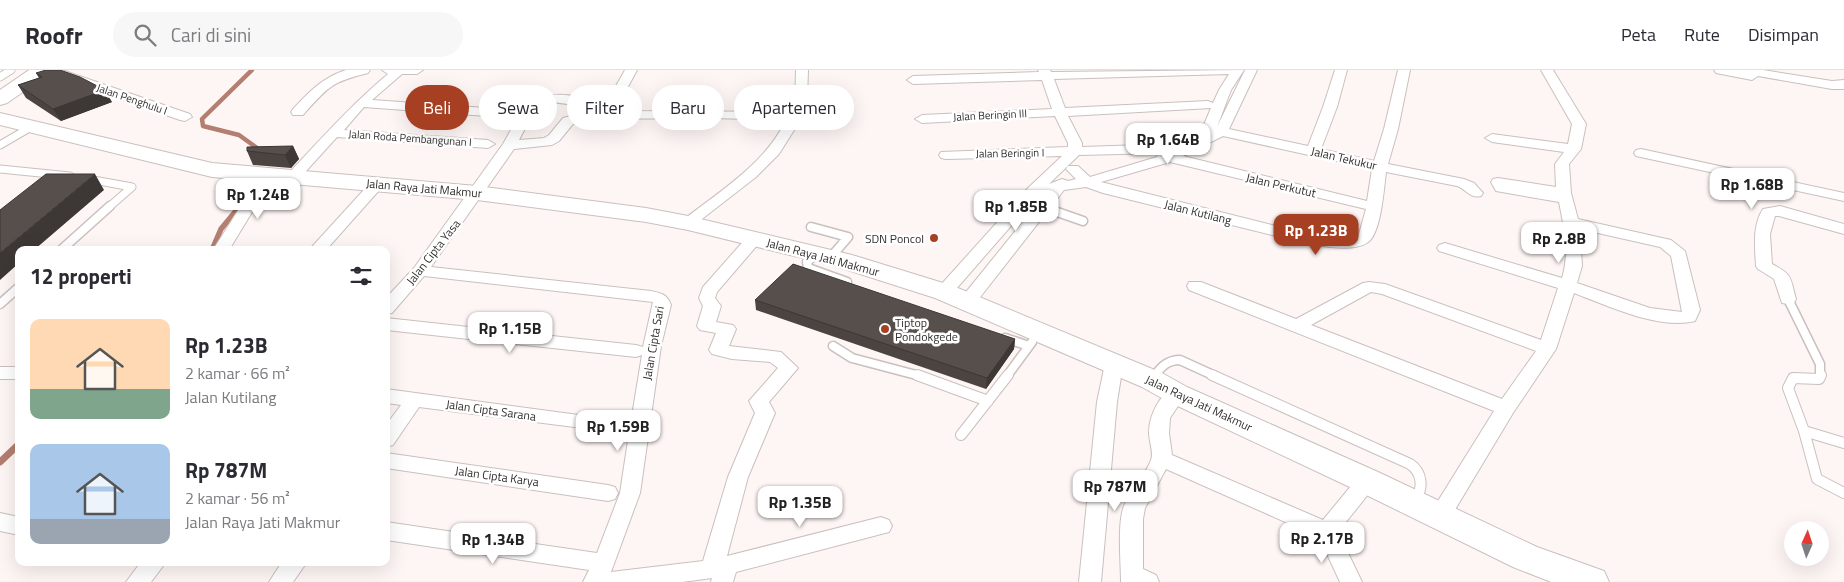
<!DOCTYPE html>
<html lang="id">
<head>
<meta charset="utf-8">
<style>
  body { margin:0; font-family:"Titillium Web",sans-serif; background:#f7f7f7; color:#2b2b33; height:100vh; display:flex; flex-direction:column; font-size:19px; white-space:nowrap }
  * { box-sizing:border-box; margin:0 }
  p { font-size:16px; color:#7c7c81 }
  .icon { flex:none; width:28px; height:28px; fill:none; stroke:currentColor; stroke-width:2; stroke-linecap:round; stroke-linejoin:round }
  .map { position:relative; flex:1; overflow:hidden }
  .drawer { position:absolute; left:15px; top:176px; width:375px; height:320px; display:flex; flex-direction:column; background:#fff; border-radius:10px; box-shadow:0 5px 20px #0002 }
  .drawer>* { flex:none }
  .banner { position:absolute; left:405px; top:15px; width:475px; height:45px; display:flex; gap:10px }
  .needle { width:32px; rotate:3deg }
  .controls { position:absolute; left:1784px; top:451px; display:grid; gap:10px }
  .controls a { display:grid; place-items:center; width:45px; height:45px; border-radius:50%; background:#fff; box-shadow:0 5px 20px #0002; font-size:25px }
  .price { position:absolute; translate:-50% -42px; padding:0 11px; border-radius:10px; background:#fff; color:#222; font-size:16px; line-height:32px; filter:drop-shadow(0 1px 2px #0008) }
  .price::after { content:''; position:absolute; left:50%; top:30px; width:15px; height:11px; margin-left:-8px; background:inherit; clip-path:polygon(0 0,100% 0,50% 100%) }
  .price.current { background:#a73f23; color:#fff }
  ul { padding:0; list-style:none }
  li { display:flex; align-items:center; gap:15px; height:125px; padding:0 15px }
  li span { display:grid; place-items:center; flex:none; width:140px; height:100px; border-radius:10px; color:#555 }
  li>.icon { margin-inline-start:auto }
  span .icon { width:60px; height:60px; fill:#fffc; stroke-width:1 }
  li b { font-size:21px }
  h2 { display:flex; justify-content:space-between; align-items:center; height:60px; padding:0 15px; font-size:21px }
  .pill { padding:0 18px; border-radius:22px; background:#fff; box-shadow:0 5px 20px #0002; font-size:18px; line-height:45px }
  .pill.current { background:#a73f23; color:#fff }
  header { display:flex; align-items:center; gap:30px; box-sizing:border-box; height:70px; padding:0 25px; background:#fff; border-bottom:1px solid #e1e1e2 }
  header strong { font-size:24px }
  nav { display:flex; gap:28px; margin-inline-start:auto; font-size:18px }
  .search { width:350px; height:45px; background:#f7f7f7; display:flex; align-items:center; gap:12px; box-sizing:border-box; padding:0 18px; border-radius:28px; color:#7c7c81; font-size:19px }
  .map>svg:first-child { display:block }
</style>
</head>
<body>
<header>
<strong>Roofr</strong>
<div class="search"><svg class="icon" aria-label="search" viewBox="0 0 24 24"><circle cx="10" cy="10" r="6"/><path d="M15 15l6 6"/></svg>Cari di sini</div>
<nav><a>Peta</a><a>Rute</a><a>Disimpan</a></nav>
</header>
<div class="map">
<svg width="1844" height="512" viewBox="0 0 1844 512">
  <rect width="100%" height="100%" fill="#fef6f4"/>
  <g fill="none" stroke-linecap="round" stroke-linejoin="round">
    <!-- stream-far2 -->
    <path stroke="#b47e70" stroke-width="4.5" d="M252,0l-50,49 1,7 36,9 18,13v5
      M239,137l9,-10 7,-18"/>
    <!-- stream-far1 -->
    <path stroke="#b47e70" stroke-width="5.5" d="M212,180l9,-21 19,-23"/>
    <!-- stream -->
    <path stroke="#b47e70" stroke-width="7" d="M0,392l19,-18"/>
    <!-- lane-far2 casing -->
    <g stroke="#cac0be" stroke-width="9">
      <path id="lane-far2" d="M0,7l11,-7
        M0,75l31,-18
        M0,99l70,7
        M88,109l44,8 -23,20"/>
    </g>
    <!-- lane-far1 casing -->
    <g stroke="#cac0be" stroke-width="11">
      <path id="lane-far1" d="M1043,137l40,14
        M811,157l37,10 -17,20
        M61,180l49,-44
        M817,183l-10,9 1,6 39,14
        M1788,229l32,65v12
        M0,234l19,-17
        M1005,268l24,8
        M833,276l19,12 68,18
        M1007,306l25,-34
        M1155,306c6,-10 13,-16 25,-16l35,16"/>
    </g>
    <!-- lane casing -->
    <g stroke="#cac0be" stroke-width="12">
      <path id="lane" d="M917,305l71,26
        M1212,305l198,89c12,8 14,24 5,36
        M1821,305l-2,4 -26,-1 -5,10 16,43 13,48 27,14
        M1152,310l4,-5
        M1804,361l40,12
        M961,365l47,-60"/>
    </g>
    <!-- street casing -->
    <g stroke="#cac0be" stroke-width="2">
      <path id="street" d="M44,0h18l128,44 2,3 -7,4 -5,-1 -134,-47z
        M346,0h24l-2,3c-37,9 -40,14 -65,42h-10l-2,-3 2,-3c16,-17 30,-32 53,-39z
        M382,0h41l-6,4h-15l-30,26 128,9 7,4 -7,4 -136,-10 -20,23 144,10 7,4 -7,4 -151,-11 -40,44h-10l-2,-3 2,-3c33,-35 64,-70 101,-101z
        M625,0h12l-22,41 174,1 6,-11 1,-31h12l-1,31 -11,26 -17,27 -23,23 -63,49h-10l-3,-3 3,-3c37,-29 82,-56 103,-100l-73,-2 -123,1 -17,5 -14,17 -7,4 -38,4 -83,118 220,24c10,2 16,3 20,14l-10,41 -21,147 -29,79 92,-11 25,-84 27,-64 -6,-12 29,-33 -8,-6 -38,-3 -20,-5 -3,-4 7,-17 -16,-3 -3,-4 6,-20 -4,-8 4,-11 45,-51h12l2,3 -2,3 -43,50 -2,6 6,8 -5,16 17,3 3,4 -7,17 52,6 17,16 -29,34 6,11 -27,64 -21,79 154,-39 8,3 3,6 -3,6 -153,40 -3,10h-22l1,-4 -30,4h-99l6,-12 -203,-30v-18l211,31 23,-60 9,-59 -210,-27 -26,38 -7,2v-22l15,-20 -15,-2v-14l245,33 11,-67 -6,2 -250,-27v-12l250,27 7,2 10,-45 -229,-26 -32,37 -6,1v-16l28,-30 89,-124 24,-43c14,-7 49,-10 59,2l-6,4c-44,-11 -42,-2 -61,33l25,-2 5,-3 14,-17 27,-7h12z
        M1038,0h12l1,2 193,-2 -13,20 -14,37 28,-57h12l-28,59 79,17 15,-39 12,-37h12l-10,37 -16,42 53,12 10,-32 14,-59h12l-12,59 -10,35 76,15 10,4 9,10 -2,3c-11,3 -15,-7 -24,-10l-71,-14c-2,16 -5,63 -19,71 -15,9 -43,3 -59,1l-205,-51 -17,-6 -22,3 -90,115 -6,1 -6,-1 -2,-4 2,-4 84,-104 -8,2 -88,101 -6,1 -6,-1 -2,-4 2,-4 90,-100 34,-32 -116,3 -5,-1 -2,-3 2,-3 127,-5v-4l-13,-27 -133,7 -7,-4 7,-4 130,-6 -10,-29 -129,4 -6,-4 6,-4 126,-4zM1229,4l-10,16 -6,13 -5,-2 -143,7 -11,-29zM1211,38l-8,19 -11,8 5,4 -18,8 -6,-3 -91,3v-4l-14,-27zM1223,66l149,33 -5,32 -184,-45zM1159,83l-2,4 -67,20 -12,-11h-10l-2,3 10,10 -8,2 -6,-2 -13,5 30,-29 82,-2zM1170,92l196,47 -7,25c-13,9 -36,2 -51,0l-207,-52z
        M1541,0h12l33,54 -5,25 -12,15 2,29 7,26 93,21 14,11 15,59 -5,11c-36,9 -87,-15 -121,-28l-18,56 -43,64 -66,110 -8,2 -8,-2 -3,-6 66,-106 -305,-121 -2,-4 2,-4h12l95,37 67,-36 6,-1 16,2 156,56 17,-52 -119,-37 -2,-3 2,-3 6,-2 117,35c8,-26 2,-50 -3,-76l-63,-11 -5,-9 2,-3 5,-1 58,9 -1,-23 9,-12 -72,-10 -7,-4 7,-4 76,10 4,-20zM1580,159l80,18 11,9 11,56 -32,-4 -73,-25 5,-17zM1371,222l11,2 154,57 -34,48 -191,-74z
        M1714,0h49l69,11 12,-1v9h-12l-74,-13 -6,4 -36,-7z
        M1641,79l203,44v8l-208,-45 -2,-3 2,-3z
        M267,102l5,1 2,3 -45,74h-16l47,-74 2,-3z
        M377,110l5,1 2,3 -2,3 -56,63h-17l63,-69z
        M1780,136l64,18v10l-65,-18h-4l-5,18 2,30c21,11 18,13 24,35l-2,4 -6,1 -6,-1 -8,-24 -16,-10 -2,-3c-1,-19 -4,-40 7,-57z
        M1114,288l6,2 3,4 -6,38 -16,180h-22l18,-180 8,-38 3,-4z
        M0,297h19v12h-19z
        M1177,317l7,2 2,5 -16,24 -1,15 3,22 151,65 37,-45 7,-2 7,2 3,6 -3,6 -36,45 24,50h-22l-21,-45 -153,-68 -21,39 -2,11v50l13,6 3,7h-38c0,-19 -4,-59 3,-76 6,-16 21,-30 27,-46 3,-7 -2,-19 -2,-27 0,-17 10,-40 28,-46z
        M386,383l222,32 7,2 3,6 -3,6 -7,2 -222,-33z
        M0,443l19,4v18l-19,-4z
        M141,492h25l-15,20h-25z
        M282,492h25l-14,20h-24z"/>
    </g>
    <!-- primary casing -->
    <g stroke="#cac0be" stroke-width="2">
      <path id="primary" d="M29,0h23l-3,4 -42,29 -7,2v-15z
        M0,43l212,50 265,23 169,22 42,8 164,39 101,31 209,87 25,14 191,85 159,75 67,24 5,11h-58l-38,-15 -157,-77 -189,-89 -25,-14 -207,-89 -100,-32 -147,-36 -42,-8 -169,-22 -265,-23 -212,-52z"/>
    </g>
    <!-- lane-far2 -->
    <use href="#lane-far2" stroke="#fff" stroke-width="7"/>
    <!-- lane-far1 -->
    <use href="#lane-far1" stroke="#fff" stroke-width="8"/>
    <!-- lane -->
    <use href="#lane" stroke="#fff" stroke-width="10"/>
    <!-- street -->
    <use href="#street" fill="#fff" fill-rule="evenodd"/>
    <!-- primary -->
    <use href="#primary" fill="#fff" fill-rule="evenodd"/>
  </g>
  <!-- wall -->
  <path fill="#4b4441" d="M36,3l76,29 -51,19 -35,-23 -8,-13 21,-7z
    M293,76l6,13 -8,9 -38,-3 -6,-14z
    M755,230l260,39 -1,10 -28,40 -230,-79z"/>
  <!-- shaded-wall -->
  <path fill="#3d3735" d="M105,20l7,12 -51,19 -8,-12z
    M293,76l6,13 -8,9 -6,-13z
    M95,104l9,16 -70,60h-15v13l-19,17v-27z
    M1015,269l-1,10 -28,40 1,-11z"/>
  <!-- building -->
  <path fill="#574f4c" stroke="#3d3735" d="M46,0h14l20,7 25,13 -52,19 -35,-24 24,-8 -6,-4z
    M293,76l-8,9 -38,-4v-4z
    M46,104h49l-95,79v-43z
    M793,194l222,75 -28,39 -232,-78z"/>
  <!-- markers -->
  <g fill="#a73f23" stroke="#fff" stroke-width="2">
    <circle cx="934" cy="168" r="5"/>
    <circle cx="885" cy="259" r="5"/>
  </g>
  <g text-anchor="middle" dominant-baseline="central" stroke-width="5" stroke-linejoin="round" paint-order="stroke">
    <!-- far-street labels -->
    <g font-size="11" fill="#322f2e" stroke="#fff">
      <text transform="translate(132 29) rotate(19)">Jalan Penghulu I</text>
      <text transform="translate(990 45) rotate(-3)">Jalan Beringin III</text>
      <text transform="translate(410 68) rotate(4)">Jalan Roda Pembangunan I</text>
      <text transform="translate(1010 83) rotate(-1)">Jalan Beringin I</text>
    </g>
    <!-- street labels -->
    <g font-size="12" fill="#322f2e" stroke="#fff">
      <text transform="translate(1344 88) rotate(13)">Jalan Tekukur</text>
      <text transform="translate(1281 115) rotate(13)">Jalan Perkutut</text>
      <text transform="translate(424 118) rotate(5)">Jalan Raya Jati Makmur</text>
      <text transform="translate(1198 142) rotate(14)">Jalan Kutilang</text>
      <text transform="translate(433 182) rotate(-52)">Jalan Cipta Yasa</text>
      <text transform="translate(823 187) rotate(15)">Jalan Raya Jati Makmur</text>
      <text transform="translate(653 273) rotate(-80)">Jalan Cipta Sari</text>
      <text transform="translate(1199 333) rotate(25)">Jalan Raya Jati Makmur</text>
      <text transform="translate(491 340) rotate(8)">Jalan Cipta Sarana</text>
      <text transform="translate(497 406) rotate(8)">Jalan Cipta Karya</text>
    </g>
    <!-- poi labels -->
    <g font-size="12" fill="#322f2e" stroke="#fff" text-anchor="end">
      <text x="924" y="168">SDN Poncol</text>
      <text x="895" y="252" text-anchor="start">Tiptop<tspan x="895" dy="14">Pondokgede</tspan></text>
    </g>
  </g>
</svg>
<div class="controls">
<a><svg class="needle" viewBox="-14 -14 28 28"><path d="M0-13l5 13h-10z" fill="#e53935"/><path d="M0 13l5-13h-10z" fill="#7c7c81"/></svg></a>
</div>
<b class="price" style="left:1168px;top:95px">Rp 1.64B</b>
<b class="price" style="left:1752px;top:140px">Rp 1.68B</b>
<b class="price" style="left:258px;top:150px">Rp 1.24B</b>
<b class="price" style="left:1016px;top:162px">Rp 1.85B</b>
<b class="price current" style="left:1316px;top:186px">Rp 1.23B</b>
<b class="price" style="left:1559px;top:194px">Rp 2.8B</b>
<b class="price" style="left:510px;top:284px">Rp 1.15B</b>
<b class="price" style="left:618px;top:382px">Rp 1.59B</b>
<b class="price" style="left:1115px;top:442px">Rp 787M</b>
<b class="price" style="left:800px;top:458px">Rp 1.35B</b>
<b class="price" style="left:1322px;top:494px">Rp 2.17B</b>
<b class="price" style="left:493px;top:495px">Rp 1.34B</b>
<div class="banner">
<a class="pill current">Beli</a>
<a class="pill">Sewa</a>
<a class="pill">Filter</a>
<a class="pill">Baru</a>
<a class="pill">Apartemen</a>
</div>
<section class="drawer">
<h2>12 properti<svg class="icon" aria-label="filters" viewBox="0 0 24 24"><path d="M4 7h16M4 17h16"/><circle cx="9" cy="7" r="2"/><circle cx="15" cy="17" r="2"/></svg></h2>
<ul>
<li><span style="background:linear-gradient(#ffd9b3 70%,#7fa58c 0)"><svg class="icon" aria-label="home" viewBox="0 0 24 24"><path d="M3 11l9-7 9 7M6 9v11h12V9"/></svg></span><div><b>Rp 1.23B</b><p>2 kamar · 66 m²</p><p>Jalan Kutilang</p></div></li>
<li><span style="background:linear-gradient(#a9c7e8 75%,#9aa5b1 0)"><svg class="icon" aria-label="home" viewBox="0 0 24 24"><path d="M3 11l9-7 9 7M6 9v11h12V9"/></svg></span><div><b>Rp 787M</b><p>2 kamar · 56 m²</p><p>Jalan Raya Jati Makmur</p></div></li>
</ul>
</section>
</div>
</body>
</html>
